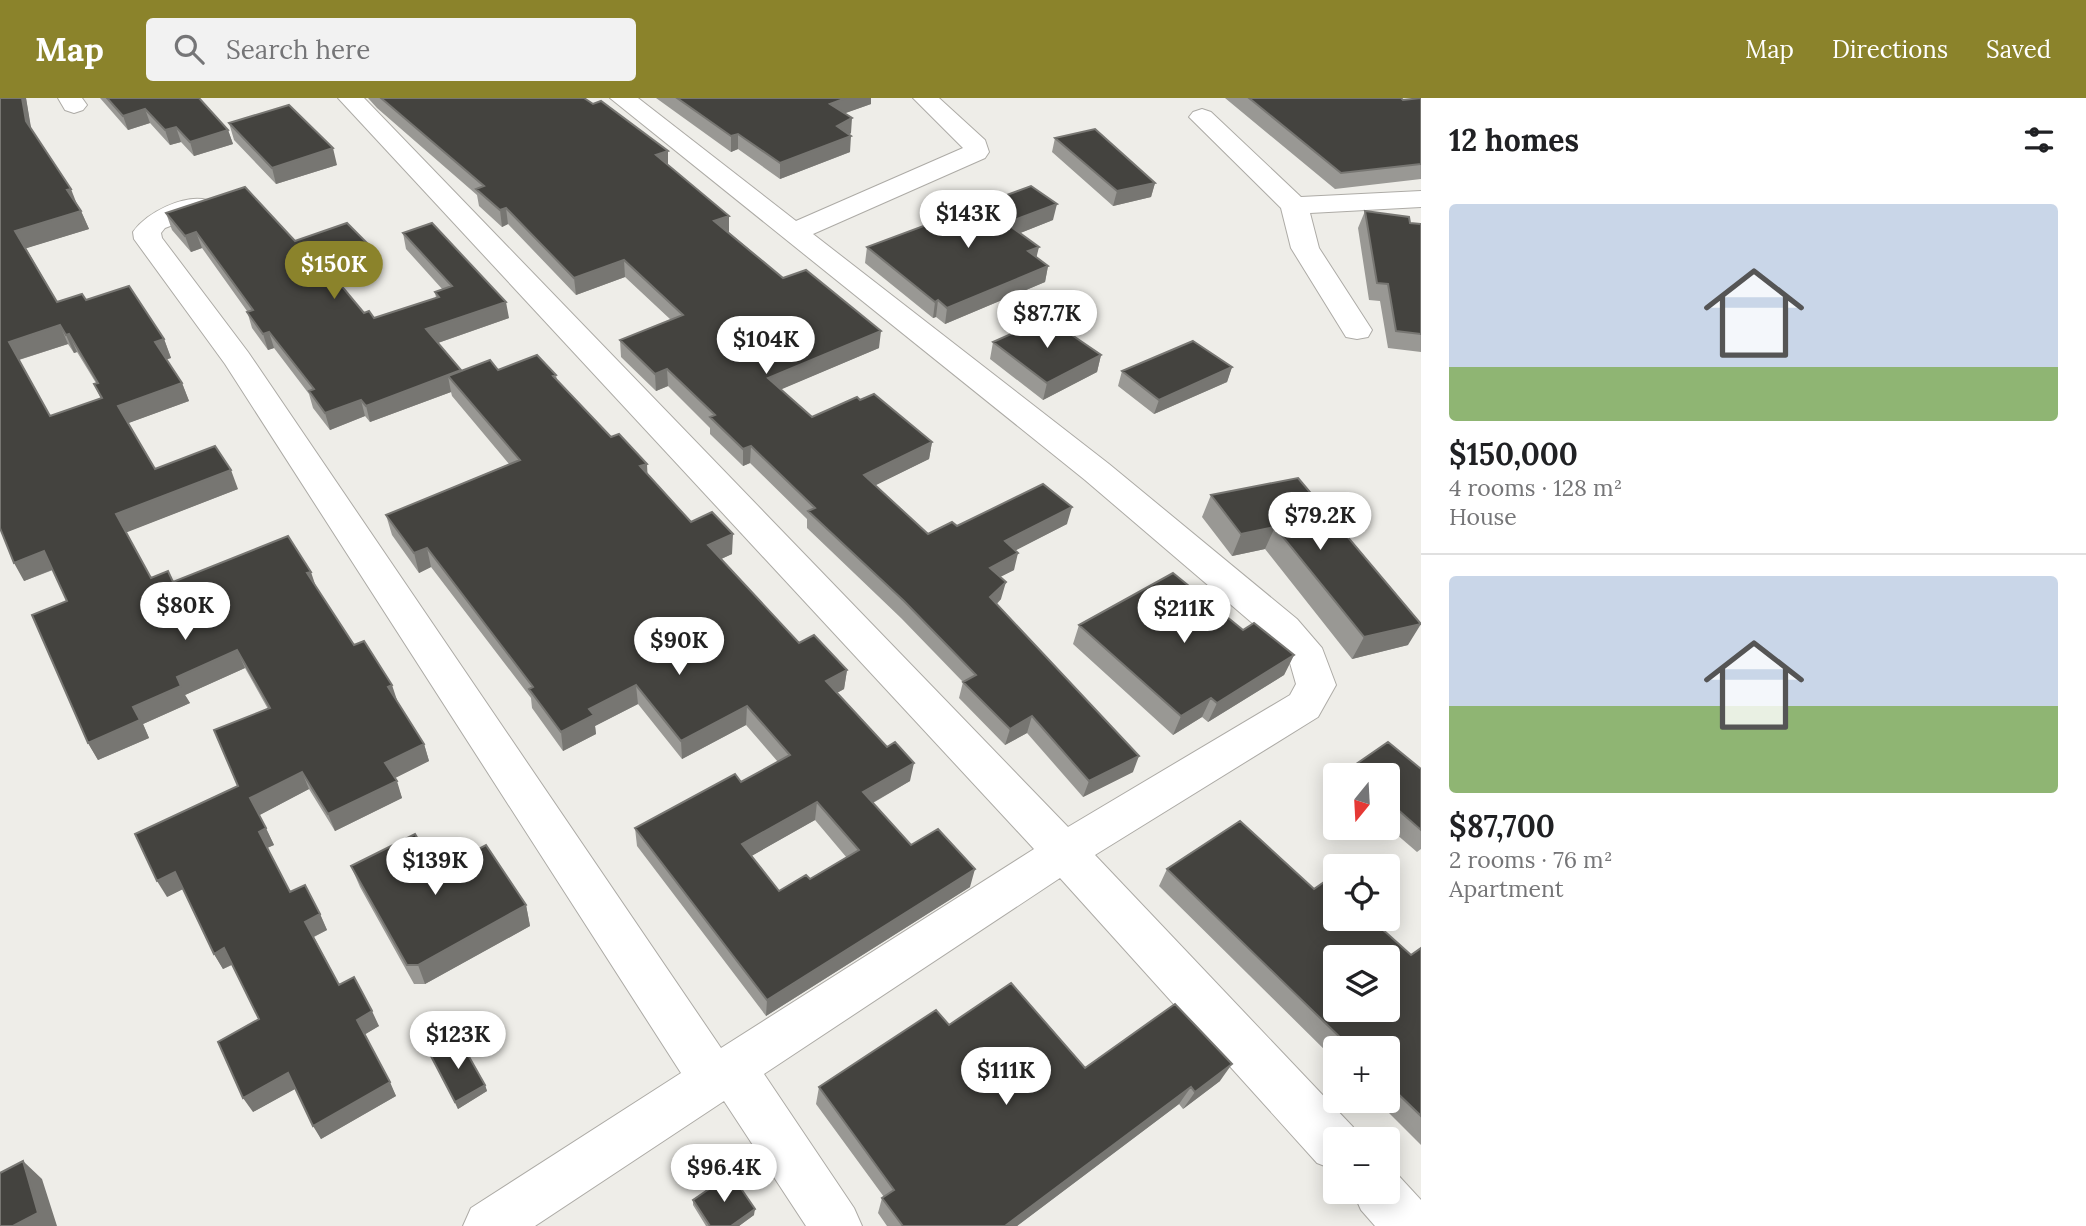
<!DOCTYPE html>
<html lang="en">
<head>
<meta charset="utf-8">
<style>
  body { margin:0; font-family:Lora,serif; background:#f2f2f2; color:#202124; height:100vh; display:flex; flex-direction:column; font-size:26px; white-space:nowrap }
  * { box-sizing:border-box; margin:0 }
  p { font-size:23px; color:#757577 }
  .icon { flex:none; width:38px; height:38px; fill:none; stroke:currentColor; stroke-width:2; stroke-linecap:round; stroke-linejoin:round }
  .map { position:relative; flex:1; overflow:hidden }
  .details { display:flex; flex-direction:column; background:#fff; width:665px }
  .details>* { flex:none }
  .needle { width:46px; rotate:198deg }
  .tools { position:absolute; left:1323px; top:665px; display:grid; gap:14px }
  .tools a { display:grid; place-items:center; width:77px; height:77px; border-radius:7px; background:#fff; box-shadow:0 4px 18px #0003; font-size:35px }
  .price { position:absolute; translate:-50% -60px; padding:0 16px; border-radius:24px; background:#fff; color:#222; font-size:23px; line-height:46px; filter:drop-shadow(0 2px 4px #0008) }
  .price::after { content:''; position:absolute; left:50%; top:42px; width:21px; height:16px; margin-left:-10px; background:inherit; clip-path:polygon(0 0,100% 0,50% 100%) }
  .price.on { background:#8b832b; color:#fff }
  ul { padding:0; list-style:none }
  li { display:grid; align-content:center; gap:14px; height:371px; padding:0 28px }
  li+li { border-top:2px solid #e0e0e0 }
  li span { display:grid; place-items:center; height:217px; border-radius:7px; color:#555 }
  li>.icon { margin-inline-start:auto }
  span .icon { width:126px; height:126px; fill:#fffc; stroke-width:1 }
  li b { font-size:30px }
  h2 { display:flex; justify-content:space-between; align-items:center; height:84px; padding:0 28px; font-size:30px }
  header { display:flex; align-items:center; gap:42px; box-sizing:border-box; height:98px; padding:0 35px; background:#8b832b; color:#fff }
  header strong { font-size:33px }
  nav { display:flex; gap:38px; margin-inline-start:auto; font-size:24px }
  .search { width:490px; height:63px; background:#f2f2f2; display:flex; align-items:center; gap:18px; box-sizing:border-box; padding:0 24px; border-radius:7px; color:#757577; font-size:26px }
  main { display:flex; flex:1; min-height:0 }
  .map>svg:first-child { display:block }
</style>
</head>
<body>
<header>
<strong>Map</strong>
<div class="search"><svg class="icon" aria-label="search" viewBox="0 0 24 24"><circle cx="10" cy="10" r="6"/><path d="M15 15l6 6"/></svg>Search here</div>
<nav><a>Map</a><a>Directions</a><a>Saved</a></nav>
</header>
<main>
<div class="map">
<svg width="1421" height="1128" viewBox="0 0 1421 1128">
  <rect width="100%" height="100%" fill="#eeede8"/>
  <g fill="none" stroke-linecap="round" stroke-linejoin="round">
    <!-- street casing -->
    <g stroke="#adaba6" stroke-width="2">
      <path id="street" d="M58,0h24l5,7 -4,5 -9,3 -9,-3z
        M338,0h26l704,729 222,-132 6,-11 -6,-21 -19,-24 -186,-159 -475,-382h28l158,123 167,-73 -50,-50h26l46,42 4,12 -4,6 -172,76 296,230 188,155 25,29 14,37 -18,32 -223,138 258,272 5,12h-23v31l-18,-7 -257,-285 -296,196 90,134 8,18h-56l-82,-125 -189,125h-72l8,-18 210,-135 -456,-709 -91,-125 -1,-7c13,-19 51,-38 74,-32l4,6 -4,6 -42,16 -4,5 1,5 86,114 473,696 313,-199z
        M1202,11l9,3 90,85 120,-6v16l-111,6 9,35 53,82 -4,7 -11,2 -11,-2 -55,-89 -10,-40 -92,-91 4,-5z
        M1388,1072l9,4 24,26v26h-46l-14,-16 -8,-18h35z"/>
    </g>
    <!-- street -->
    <use href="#street" fill="#fff" fill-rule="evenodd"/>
  </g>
  <!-- wall -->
  <path fill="#999894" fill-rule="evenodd" d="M0,0h26l5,32 50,81 8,18 -63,19 31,54 29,-2 78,39 7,19 -5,1 16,24 7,18 -61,22 27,46 83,20 -112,43 25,46 22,4 142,3 39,60 43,58 27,41 5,17 -34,17 7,20 -67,33 -26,-42 -50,26 15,30 -7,3 23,44 30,22 7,16 -13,7 25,48 40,41 -14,8 31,62 -75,43 -25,-51 -43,24 6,-93 -27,-54 -9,4 -9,-15 -31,-65 -16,8 71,-111 30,-77 -23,-41 -60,27 5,8 -47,21 6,14 -51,22 -10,-17 -21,-142 -14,-31 -29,11zM68,246l6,9 3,-1 19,31 -2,1 7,15 -51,17 -31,-56z
    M100,0h99l29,32 5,14 -39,12 -13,-14 -11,3 -20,-22 -22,7z
    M368,0h216l84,53v15l61,50v16l54,46 96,70 -98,41 31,28 48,-17 72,42 -3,17 -54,26 53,49 29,-8 110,-2 -52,26 -1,20 -14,7 1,22 -4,5 136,168 -50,25 -56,-64 -22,12 -46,-47 4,-16 -62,-64 -94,-90v-9l-57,-56 -7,3 -33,-32v-6l-42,-42 -12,5 -35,-34 -1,-17 51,-20 -46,-43 -49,18 -68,-71 -6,3 -23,-21 -2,-11 -100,-87z
    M656,0h215v6l-26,9 6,20 -2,2 1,17 -70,27 -42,-30 -7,3z
    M1225,0h176l2,2 18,-2v81l-86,10z
    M229,25l108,42 -61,19 -42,-44z
    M1055,40l100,45 -4,14 -38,9 -61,-54z
    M1365,113l45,12 11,1v128l-33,-4 -8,-47 -11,-1 -11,-72z
    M166,115l129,28 80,23 -40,14 29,35 10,5 62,-20 -1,-6 8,-2 -37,-41 -3,-16 106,85 -71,25 24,28 36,-1 58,5 1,5 54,57 36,27v10l44,48 41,32 -11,5 78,84 48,27 -3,19 -7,4 73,88 -37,22 38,42 59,42 -204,129 -129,-170 -2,-18 106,-46 37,-20 -32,-37 -64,34 -44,-55 -43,22 1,8 -33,17 -31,-43 -1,-10 -100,-131 -12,6 -27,-38 -6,-20 123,-51 -57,-68 -1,-4 -81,30 -5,-6 -35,14 -17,-22 -4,-14 -35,-46 -6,2 -16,-22 -5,-17 -45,-63 -11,4 -19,-22zM815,722l32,38 -37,21 -31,12 -28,-35z
    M1053,122l-33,13 17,24 11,9 -3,16 -100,42 -9,-7 -3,1 -68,-55 2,-16z
    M993,244l108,13 -4,17 -54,28 -53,-41z
    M1232,269l-5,15 -73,32 -36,-28 4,-15z
    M1298,380l110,167 -56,14 -87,-110 -33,7 -30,-39 9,-22z
    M1079,527l164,5 51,25 -10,20 -76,47 -6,-5 -29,18 -100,-91z
    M1349,671h72v80l-4,3 -29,-25v-52h-43z
    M351,768l86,5 89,34 4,21 -105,58h-11l-54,-97z
    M1167,771l147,20 97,66 10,-7v197l-44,-44h11v-53h-53v12l-176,-174z
    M949,927l136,43 135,13 -37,28 -4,-5 -162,122h-130l-9,-13 4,-15 2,-1 -68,-93 3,-17z
    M431,958l54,29 2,6 -29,18z
    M693,1102l61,15 -15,11h-33l-13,-21z"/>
  <!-- shaded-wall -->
  <path fill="#777672" d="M22,0h4l7,41 -7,-18z
    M846,0h25v6l-42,15 1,-15z
    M145,11l5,14 -22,7 -5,-14z
    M852,20l-1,15 -15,9 1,-16z
    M176,29l5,15 -11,3 -5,-15z
    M228,32l5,14 -39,12 -4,-14z
    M738,36v15l-7,3v-16z
    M851,38l-1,16 -70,27v-16z
    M333,50l4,17 -61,19 -4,-16z
    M668,53v17l-12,-13z
    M1155,85l-4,14 -38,9 4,-15z
    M71,91l7,18 -11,-17z
    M1057,106l-4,16 -50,20 3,-17z
    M506,110l2,16 -6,3 -2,-17z
    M81,113l8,18 -65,20 -9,-18z
    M729,118v16l-15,-11z
    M196,134l6,16 -11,4 -6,-16z
    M371,149l4,17 -47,17 -4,-16z
    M1039,149l-4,16 -7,-12z
    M624,162l1,17 -49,18 -2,-17z
    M1048,168l-3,16 -100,42 2,-16z
    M938,202l-2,17 -3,1 2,-16z
    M506,204l3,16 -80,28 -3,-17z
    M60,227l8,19 -50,16 -9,-18z
    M881,233l-2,17 -111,47v-17z
    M269,234l5,16 -6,2 -5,-16z
    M69,236l8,18 -3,1 -8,-18z
    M164,241l7,19 -9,3 -7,-19z
    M1101,257l-4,17 -54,28 4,-17z
    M1232,269l-5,15 -73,32 5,-14z
    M667,271l1,17 -12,5 -1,-17z
    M461,272l3,17 -16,-11 3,16 -81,30 -4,-16z
    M182,285l7,18 -63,23 -8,-18z
    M361,302l4,16 -35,14 -5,-17z
    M932,344l-3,17 -67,33 2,-17z
    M751,348l-1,17 -7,3v-17z
    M647,366l1,20 -8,-18z
    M231,372l7,19 -113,44 -9,-19z
    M1072,409l-5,17 -66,34 4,-17z
    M1275,429l-10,22 -33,7 9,-22z
    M733,436l-1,20 -24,11v-20z
    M427,450l4,19 -12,6 -5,-20z
    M44,453l10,18 -30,12 -10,-18z
    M1018,455l-4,17 -28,14 4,-16z
    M311,474l6,18 -10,-17z
    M1006,484l-5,17 -15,15 4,-17z
    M1421,526l-13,21 -56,14 12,-22z
    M237,552l8,18 -60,27 5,8 -47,21 6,14 -51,22 -10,-17 45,-36 44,-30z
    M1294,557l-10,20 -76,47 9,-19z
    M847,572l-3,19 -20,11 2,-19z
    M392,587l6,18 -10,-16z
    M636,587l2,19 -43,22 1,8 -33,17 -2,-19 28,-23z
    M1211,600l-9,19 -29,18 8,-19z
    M747,608l-1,19 -64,34 -1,-18z
    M1032,618l-5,17 -22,12 5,-16z
    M424,646l5,17 -38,19 -6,-17z
    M1139,658l-6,16 -50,25 6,-16z
    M914,665l-4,18 -50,29 3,-18z
    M302,674l7,17 -51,27 -8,-18z
    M397,683l5,17 -67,33 -7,-17z
    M817,704l-2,18 -74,42 1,-18z
    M266,730l8,17 -7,3 -8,-16z
    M975,771l-5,18 -204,129 1,-16z
    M175,774l10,16 -18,9 -10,-16z
    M526,807l4,21 -105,58 -7,-19z
    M320,816l7,16 -14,7 -8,-15z
    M224,850l9,16 -10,5 -9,-15z
    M372,913l7,15 -15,9 -7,-15z
    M1232,966l-12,17 -37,28 12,-17z
    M288,975l9,15 -44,24 -10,-14z
    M390,984l6,14 -75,43 -8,-13z
    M485,987l2,6 -29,18 -3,-7z
    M1191,989l-12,17 -162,122h-12z
    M23,1063l19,18 15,47h-44z
    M755,1111l-1,6 -15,11h-8z"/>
  <!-- building -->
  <path fill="#44433f" stroke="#777672" stroke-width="2" fill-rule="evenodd" d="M0,0h22l4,23 45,68 -4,1 14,21 -66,20 42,71 25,-8 4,6 43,-14 35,53 -9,3 27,41 -64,23 37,63 60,-23 16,24 -115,44 35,64 17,-7 5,11 115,-46 23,36 -4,1 47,72 10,-4 28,44 -4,2 36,57 -39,19 12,18 -69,33 -26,-42 -52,26 16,30 -7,4 31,60 15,-7 15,29 -15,8 34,63 15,-8 18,34 -15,9 33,62 -77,44 -25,-53 -45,25 -25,-56 41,-23 -35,-71 -10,6 -39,-82 -18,9 -22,-47 103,-48 -24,-56 56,-22 -33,-58 -60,27 4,9 -48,21 7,13 -52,23 -56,-128 35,-14 -23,-50 -30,12 -14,-35zM60,227l6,10 3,-1 29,49 -4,1 8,14 -52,18 -41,-74z
    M107,0h92l29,32 -38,12 -14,-15 -11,3 -20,-21 -22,7z
    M381,0h203l9,6 8,-3 67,50 -12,4 73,61 -15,5 69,57 23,-8 75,61 -113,47 44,39 45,-20 3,3 14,-6 58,48 -68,33 64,59 24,-12 5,4 86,-42 29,23 -67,34 13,12 -28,15 16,14 -16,15 149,159 -50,25 -57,-65 -22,13 -47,-47 13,-7 -72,-74 -96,-90 7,-3 -64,-62 -8,3 -33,-32 5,-2 -48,-46 -12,5 -35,-34 63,-25 -59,-55 -50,18 -68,-70 -6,2 -24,-21 8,-3z
    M677,0h169l-16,6 22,14 -15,8 14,10 -71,27 -42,-29 -7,2z
    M1249,0h152l2,2 18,-2v66l-80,9z
    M289,7l44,43 -61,20 -43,-45z
    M1095,31l60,54 -38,8 -62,-53z
    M1031,88l26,18 -51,19 33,24 -11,4 20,15 -101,42 -9,-8 -3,2 -68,-55z
    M245,89l50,54 52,-18 24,24 -47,18 40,48 5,-2 5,7 65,-21 -4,-5 17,-6 -49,-53 29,-10 74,79 -80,27 35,41 -95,36 -5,-6 -36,13 -16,-22 5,-2 -45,-57 -6,2 -16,-22 6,-2 -57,-78 -11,4 -19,-23z
    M1365,113l44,6 1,6 11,1v110l-25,-3 -8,-47 -11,-1z
    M1047,220l54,37 -54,28 -54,-41z
    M1193,243l39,26 -73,33 -37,-29z
    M537,257l19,20 -3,1 58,61 8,-3 28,30 -7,2 51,56 21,-10 21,22 -25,11 91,98 15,-8 33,35 -21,11 61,66 8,-5 19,21 -51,29 48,53 27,-16 37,40 -208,131 -132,-172 100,-54 6,8 49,-27 -43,-49 -66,35 -45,-56 -47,24 5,6 -33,17 -32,-43 4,-2 -106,-139 -13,5 -28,-38 134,-55 -72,-84 42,-16 8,10zM817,704l42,48 -49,29 -4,-4 -27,16 -37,-47z
    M1298,380l123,146 -57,13 -89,-110 -34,7 -30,-39z
    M1173,475l70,57 11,-7 40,32 -77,48 -6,-5 -30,18 -102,-91z
    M1388,644l33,27v61l-33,-29v-26h-31l-8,-6z
    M1240,723l74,68 13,-9 8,7v32h36l40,36 10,-7v168l-33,-32v-36h-37l-184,-179zM1335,859h53v53h-53z
    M415,736l22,37 49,-26 40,60 -108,60h-11l-56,-99z
    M1011,885l74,85 90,-64 57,60 -37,28 -4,-5 -186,139h-102l-21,-28 12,-8 -75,-103 117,-77 13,15z
    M459,941l26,46 -30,17 -24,-46z
    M23,1063l15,52 -25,13h-13v-53z
    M731,1076l24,35 -24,17h-21l-17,-26z"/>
</svg>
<div class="tools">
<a><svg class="needle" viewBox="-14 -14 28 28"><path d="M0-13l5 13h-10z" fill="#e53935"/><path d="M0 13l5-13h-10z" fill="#757577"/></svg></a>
<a><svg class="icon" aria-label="locate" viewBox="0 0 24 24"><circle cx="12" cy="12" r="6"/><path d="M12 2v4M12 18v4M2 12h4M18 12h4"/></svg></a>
<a><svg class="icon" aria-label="layers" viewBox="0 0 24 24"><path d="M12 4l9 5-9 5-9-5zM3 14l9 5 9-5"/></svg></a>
<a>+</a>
<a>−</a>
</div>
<b class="price" style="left:968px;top:152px">$143K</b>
<b class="price on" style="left:334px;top:203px">$150K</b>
<b class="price" style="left:1047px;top:252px">$87.7K</b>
<b class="price" style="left:766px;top:278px">$104K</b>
<b class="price" style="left:1320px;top:454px">$79.2K</b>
<b class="price" style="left:185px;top:544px">$80K</b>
<b class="price" style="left:1184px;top:547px">$211K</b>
<b class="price" style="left:679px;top:579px">$90K</b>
<b class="price" style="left:435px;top:799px">$139K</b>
<b class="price" style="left:458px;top:973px">$123K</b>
<b class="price" style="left:1006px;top:1009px">$111K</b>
<b class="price" style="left:724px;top:1106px">$96.4K</b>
</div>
<section class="details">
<h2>12 homes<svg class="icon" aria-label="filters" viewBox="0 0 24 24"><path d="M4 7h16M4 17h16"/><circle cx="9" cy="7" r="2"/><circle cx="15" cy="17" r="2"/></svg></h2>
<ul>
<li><span style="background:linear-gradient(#c9d6e8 75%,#8fb573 0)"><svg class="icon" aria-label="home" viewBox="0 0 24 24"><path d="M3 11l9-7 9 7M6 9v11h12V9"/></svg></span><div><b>$150,000</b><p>4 rooms · 128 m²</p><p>House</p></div></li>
<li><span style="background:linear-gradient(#c9d6e8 60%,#8fb573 0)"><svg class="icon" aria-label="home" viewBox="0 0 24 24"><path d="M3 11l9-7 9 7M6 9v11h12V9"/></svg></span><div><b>$87,700</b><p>2 rooms · 76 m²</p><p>Apartment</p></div></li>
</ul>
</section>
</main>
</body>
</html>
